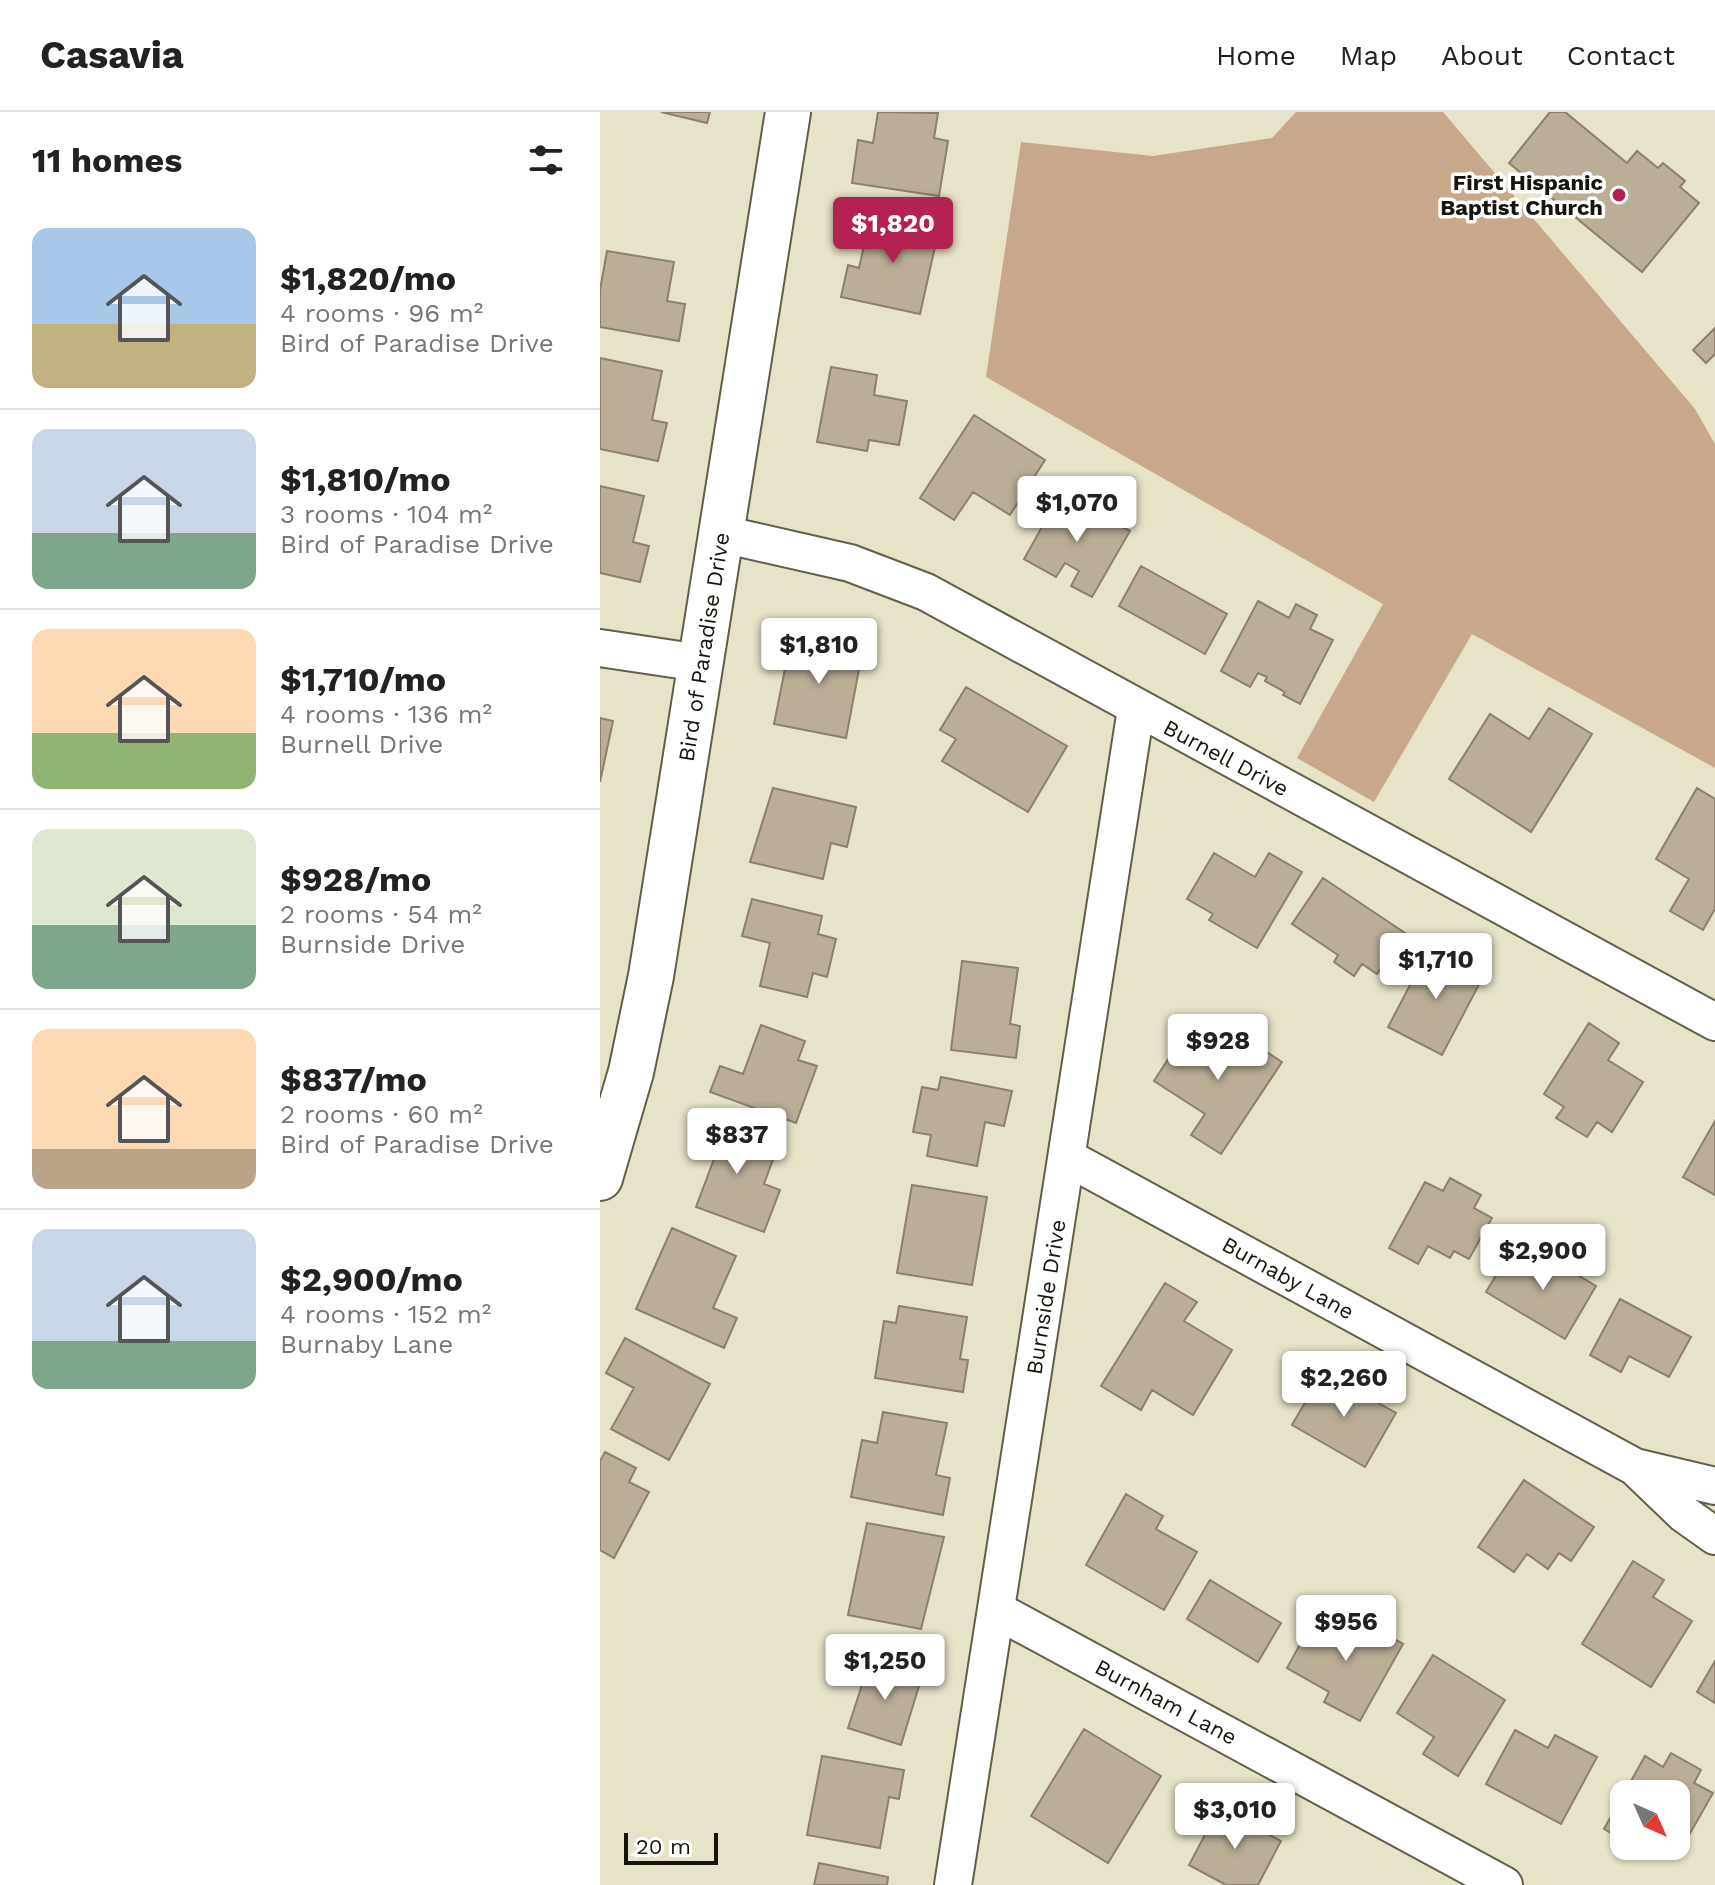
<!DOCTYPE html>
<html lang="en">
<head>
<meta charset="utf-8">
<style>
  body { margin:0; font-family:"Work Sans",sans-serif; background:#f6f6f6; color:#222; height:100vh; display:flex; flex-direction:column; font-size:30px; white-space:nowrap }
  * { box-sizing:border-box; margin:0 }
  p { font-size:26px; color:#767676 }
  .icon { flex:none; width:44px; height:44px; fill:none; stroke:currentColor; stroke-width:2; stroke-linecap:round; stroke-linejoin:round }
  .map { position:relative; flex:1; overflow:hidden }
  .details { display:flex; flex-direction:column; background:#fff; width:600px }
  .details>* { flex:none }
  .needle { width:52px; rotate:135deg }
  .buttons { position:absolute; left:1010px; top:1668px; display:grid; gap:16px }
  .buttons a { display:grid; place-items:center; width:80px; height:80px; border-radius:16px; background:#fff; box-shadow:0 2px 6px #0004; font-size:40px }
  .scale { position:absolute; left:24px; bottom:20px; width:94px; box-sizing:border-box; padding-left:8px; border:4px solid #16140b; border-top:0; font-size:22px; line-height:28px; white-space:nowrap; color:#16140b; -webkit-text-stroke:6px #fff; paint-order:stroke }
  .price { position:absolute; translate:-50% -68px; padding:0 18px; border-radius:8px; background:#fff; color:#222; font-size:26px; line-height:52px; filter:drop-shadow(0 2px 4px #0008) }
  .price::after { content:''; position:absolute; left:50%; top:48px; width:24px; height:18px; margin-left:-12px; background:inherit; clip-path:polygon(0 0,100% 0,50% 100%) }
  .price.current { background:#b32250; color:#fff }
  ul { padding:0; list-style:none }
  li { display:flex; align-items:center; gap:24px; height:200px; padding:0 32px }
  li+li { border-top:2px solid #e0e0e0 }
  li span { display:grid; place-items:center; flex:none; width:224px; height:160px; border-radius:16px; color:#555 }
  li>.icon { margin-inline-start:auto }
  span .icon { width:96px; height:96px; fill:#fffc; stroke-width:1 }
  li b { font-size:34px }
  h2 { display:flex; justify-content:space-between; align-items:center; height:96px; padding:0 32px; font-size:34px }
  header { display:flex; align-items:center; gap:48px; box-sizing:border-box; height:112px; padding:0 40px; background:#fff; border-bottom:2px solid #e0e0e0 }
  header strong { font-size:38px }
  nav { display:flex; gap:44px; margin-inline-start:auto; font-size:28px }
  main { display:flex; flex:1; min-height:0 }
  .map>svg:first-child { display:block }
</style>
</head>
<body>
<header>
<strong>Casavia</strong>
<nav><a>Home</a><a>Map</a><a>About</a><a>Contact</a></nav>
</header>
<main>
<section class="details">
<h2>11 homes<svg class="icon" aria-label="filters" viewBox="0 0 24 24"><path d="M4 7h16M4 17h16"/><circle cx="9" cy="7" r="2"/><circle cx="15" cy="17" r="2"/></svg></h2>
<ul>
<li><span style="background:linear-gradient(#a9c7e8 60%,#c2b280 0)"><svg class="icon" aria-label="home" viewBox="0 0 24 24"><path d="M3 11l9-7 9 7M6 9v11h12V9"/></svg></span><div><b>$1,820/mo</b><p>4 rooms · 96 m²</p><p>Bird of Paradise Drive</p></div></li>
<li><span style="background:linear-gradient(#c9d6e8 65%,#7fa58c 0)"><svg class="icon" aria-label="home" viewBox="0 0 24 24"><path d="M3 11l9-7 9 7M6 9v11h12V9"/></svg></span><div><b>$1,810/mo</b><p>3 rooms · 104 m²</p><p>Bird of Paradise Drive</p></div></li>
<li><span style="background:linear-gradient(#ffd9b3 65%,#8fb573 0)"><svg class="icon" aria-label="home" viewBox="0 0 24 24"><path d="M3 11l9-7 9 7M6 9v11h12V9"/></svg></span><div><b>$1,710/mo</b><p>4 rooms · 136 m²</p><p>Burnell Drive</p></div></li>
<li><span style="background:linear-gradient(#dfe7d0 60%,#7fa58c 0)"><svg class="icon" aria-label="home" viewBox="0 0 24 24"><path d="M3 11l9-7 9 7M6 9v11h12V9"/></svg></span><div><b>$928/mo</b><p>2 rooms · 54 m²</p><p>Burnside Drive</p></div></li>
<li><span style="background:linear-gradient(#ffd9b3 75%,#b9a48a 0)"><svg class="icon" aria-label="home" viewBox="0 0 24 24"><path d="M3 11l9-7 9 7M6 9v11h12V9"/></svg></span><div><b>$837/mo</b><p>2 rooms · 60 m²</p><p>Bird of Paradise Drive</p></div></li>
<li><span style="background:linear-gradient(#c9d6e8 70%,#7fa58c 0)"><svg class="icon" aria-label="home" viewBox="0 0 24 24"><path d="M3 11l9-7 9 7M6 9v11h12V9"/></svg></span><div><b>$2,900/mo</b><p>4 rooms · 152 m²</p><p>Burnaby Lane</p></div></li>
</ul>
</section>
<div class="map">
<svg width="1115" height="1773" viewBox="0 0 1115 1773">
  <rect width="100%" height="100%" fill="#e6e3c9"/>
  <!-- forest -->
  <path fill="#c8a88b" d="M696,0h147l252,297 20,35v324l-243,-134 -98,168 -77,-44 86,-154 -397,-227 35,-235 132,14 119,-18z"/>
  <!-- building -->
  <path fill="#baae97" stroke="#8c806b" stroke-width="2" d="M61,0h49l-3,11z
    M278,0l60,1 -4,25 14,3 -9,55 -87,-13 6,-43 15,3z
    M950,0h15l62,51 10,-12 21,17 5,-5 22,18 -5,6 19,16 -57,69 -133,-109z
    M271,102l68,15 -19,85 -79,-17 7,-32 11,3z
    M7,139l67,11 -7,39 18,3 -6,37 -79,-14v-37z
    M1115,216v26l-9,9 -13,-13z
    M0,246l62,13 -10,49 15,3 -9,38 -58,-12z
    M231,255l46,8 -3,20 33,6 -8,44 -30,-5 -2,11 -50,-9z
    M374,303l71,45 -35,55 -37,-23 -19,28 -34,-22z
    M0,374l44,10 -11,46 16,4 -9,36 -40,-9z
    M461,381l69,38 -38,66 -21,-11 8,-15 -14,-8 -9,14 -32,-18z
    M541,454l86,48 -22,40 -86,-48z
    M658,489l31,17 7,-14 21,11 -7,14 23,11 -33,64 -17,-9 2,-3 -20,-11 2,-4 -9,-4 -8,14 -29,-16z
    M192,522l71,14 -17,90 -72,-14z
    M366,575l101,59 -39,66 -86,-51 14,-22 -16,-9z
    M949,596l43,26 -61,98 -82,-53 41,-65 39,25z
    M0,606l13,3 -13,61z
    M173,676l83,19 -9,40 -16,-4 -8,36 -73,-17z
    M1097,676l18,11v110l-12,21 -33,-19 19,-32 -33,-20z
    M614,741l41,24 14,-24 33,19 -45,76 -48,-28 4,-6 -26,-15z
    M723,766l82,55 -28,41 -15,-10 -8,12 -20,-14 4,-7 -46,-31z
    M152,787l70,17 -4,18 18,5 -9,38 -14,-4 -6,24 -47,-11 10,-43 -28,-7z
    M830,835l54,28 -42,80 -54,-28z
    M362,849l56,7 -8,56 10,2 -4,32 -65,-8z
    M989,911l30,20 -11,17 35,22 -31,50 -15,-10 -10,15 -31,-19 8,-11 -20,-13z
    M161,913l44,16 -7,19 19,6 -21,57 -86,-31 10,-26 23,8z
    M589,915l31,20 12,-18 50,33 -61,92 -30,-19 14,-21 -51,-33z
    M341,965l71,14 -8,35 -19,-4 -8,44 -50,-10 4,-21 -18,-3 9,-45 16,3z
    M106,1008l72,26 -14,38 16,6 -16,42 -68,-25 18,-48 -19,-7z
    M1115,1009v74l-32,-18z
    M850,1066l31,17 -7,13 18,10 -23,41 -15,-8 -4,7 -22,-12 -10,18 -29,-16 36,-66 18,9z
    M312,1073l75,12 -15,88 -75,-12z
    M72,1116l64,28 -23,52 24,10 -13,30 -88,-39z
    M938,1139l58,35 -31,53 -79,-47 23,-38 20,12z
    M565,1171l32,19 -13,19 48,29 -39,65 -41,-25 -11,20 -40,-24z
    M1020,1187l71,38 -22,40 -40,-21 -8,16 -31,-17z
    M299,1194l68,11 -7,42 8,1 -5,32 -88,-14 9,-57 12,2z
    M25,1226l85,46 -41,76 -58,-31 23,-41 -28,-15z
    M723,1260l73,41 -31,54 -73,-42z
    M283,1300l64,11 -11,52 14,3 -7,37 -92,-18 11,-57 15,3z
    M5,1340l31,16 -7,14 20,10 -35,66 -14,-8v-89z
    M924,1368l70,47 -23,34 -12,-8 -11,16 -21,-15 -13,18 -36,-25z
    M526,1382l37,22 -7,13 41,23 -33,58 -78,-45z
    M267,1411l77,14 -23,92 -73,-14z
    M1033,1449l31,19 -11,17 39,24 -41,66 -69,-43z
    M610,1468l71,43 -23,39 -71,-43z
    M716,1503l33,18 8,-15 46,26 -43,77 -36,-19 5,-10 -42,-24z
    M833,1543l72,45 -47,76 -35,-22 11,-17 -37,-24z
    M270,1548l52,16 -21,69 -53,-17z
    M1115,1549v42l-18,-11z
    M484,1617l77,47 -53,87 -77,-47z
    M915,1618l33,18 7,-13 42,22 -36,67 -75,-40z
    M1071,1641l30,17 -7,13 19,10 -29,51 -8,-4v-46h-52v47l-20,-12 41,-73 18,11z
    M222,1644l82,14 -5,29 -10,-2 -9,51 -73,-13z
    M619,1696l62,33 -23,44h-32l-37,-20z
    M219,1751l69,14 -1,8h-73z"/>
  <g fill="none" stroke-linecap="round" stroke-linejoin="round">
    <!-- street casing -->
    <g stroke="#625f48" stroke-width="40">
      <path id="street" d="M122,422l128,29 76,29 789,430
        M0,536l100,15
        M468,1046l567,309
        M1115,1374l-80,-19 49,47 31,22
        M396,1498l508,275
        M353,1773l183,-1176"/>
    </g>
    <!-- secondary casing -->
    <g stroke="#625f48" stroke-width="48">
      <path id="secondary" d="M0,1066l31,-106 20,-96 137,-864"/>
    </g>
    <!-- street -->
    <use href="#street" stroke="#fff" stroke-width="36"/>
    <!-- secondary -->
    <use href="#secondary" stroke="#fff" stroke-width="44"/>
  </g>
  <!-- markers -->
  <circle fill="#b32250" stroke="#fff" stroke-width="3" cx="1019" cy="83" r="8"/>
  <g text-anchor="middle" dominant-baseline="central" stroke-width="7" stroke-linejoin="round" paint-order="stroke">
    <!-- poi labels -->
    <g font-size="22" font-weight="bold" fill="#16140b" stroke="#fff" text-anchor="end">
      <text x="1003" y="70">First Hispanic<tspan x="1003" dy="25">Baptist Church</tspan></text>
    </g>
    <!-- street labels -->
    <g font-size="22" fill="#16140b" stroke="#fff">
      <text transform="translate(104 535) rotate(-81)">Bird of Paradise Drive</text>
      <text transform="translate(626 646) rotate(28)">Burnell Drive</text>
      <text transform="translate(688 1166) rotate(29)">Burnaby Lane</text>
      <text transform="translate(446 1185) rotate(-81)">Burnside Drive</text>
      <text transform="translate(566 1590) rotate(28)">Burnham Lane</text>
    </g>
  </g>
</svg>
<div class="buttons">
<a><svg class="needle" viewBox="-14 -14 28 28"><path d="M0-13l5 13h-10z" fill="#e53935"/><path d="M0 13l5-13h-10z" fill="#767676"/></svg></a>
</div>
<div class="scale">20 m</div>
<b class="price current" style="left:293px;top:153px">$1,820</b>
<b class="price" style="left:477px;top:432px">$1,070</b>
<b class="price" style="left:219px;top:574px">$1,810</b>
<b class="price" style="left:836px;top:889px">$1,710</b>
<b class="price" style="left:618px;top:970px">$928</b>
<b class="price" style="left:137px;top:1064px">$837</b>
<b class="price" style="left:943px;top:1180px">$2,900</b>
<b class="price" style="left:744px;top:1307px">$2,260</b>
<b class="price" style="left:746px;top:1551px">$956</b>
<b class="price" style="left:285px;top:1590px">$1,250</b>
<b class="price" style="left:635px;top:1739px">$3,010</b>
</div>
</main>
</body>
</html>
